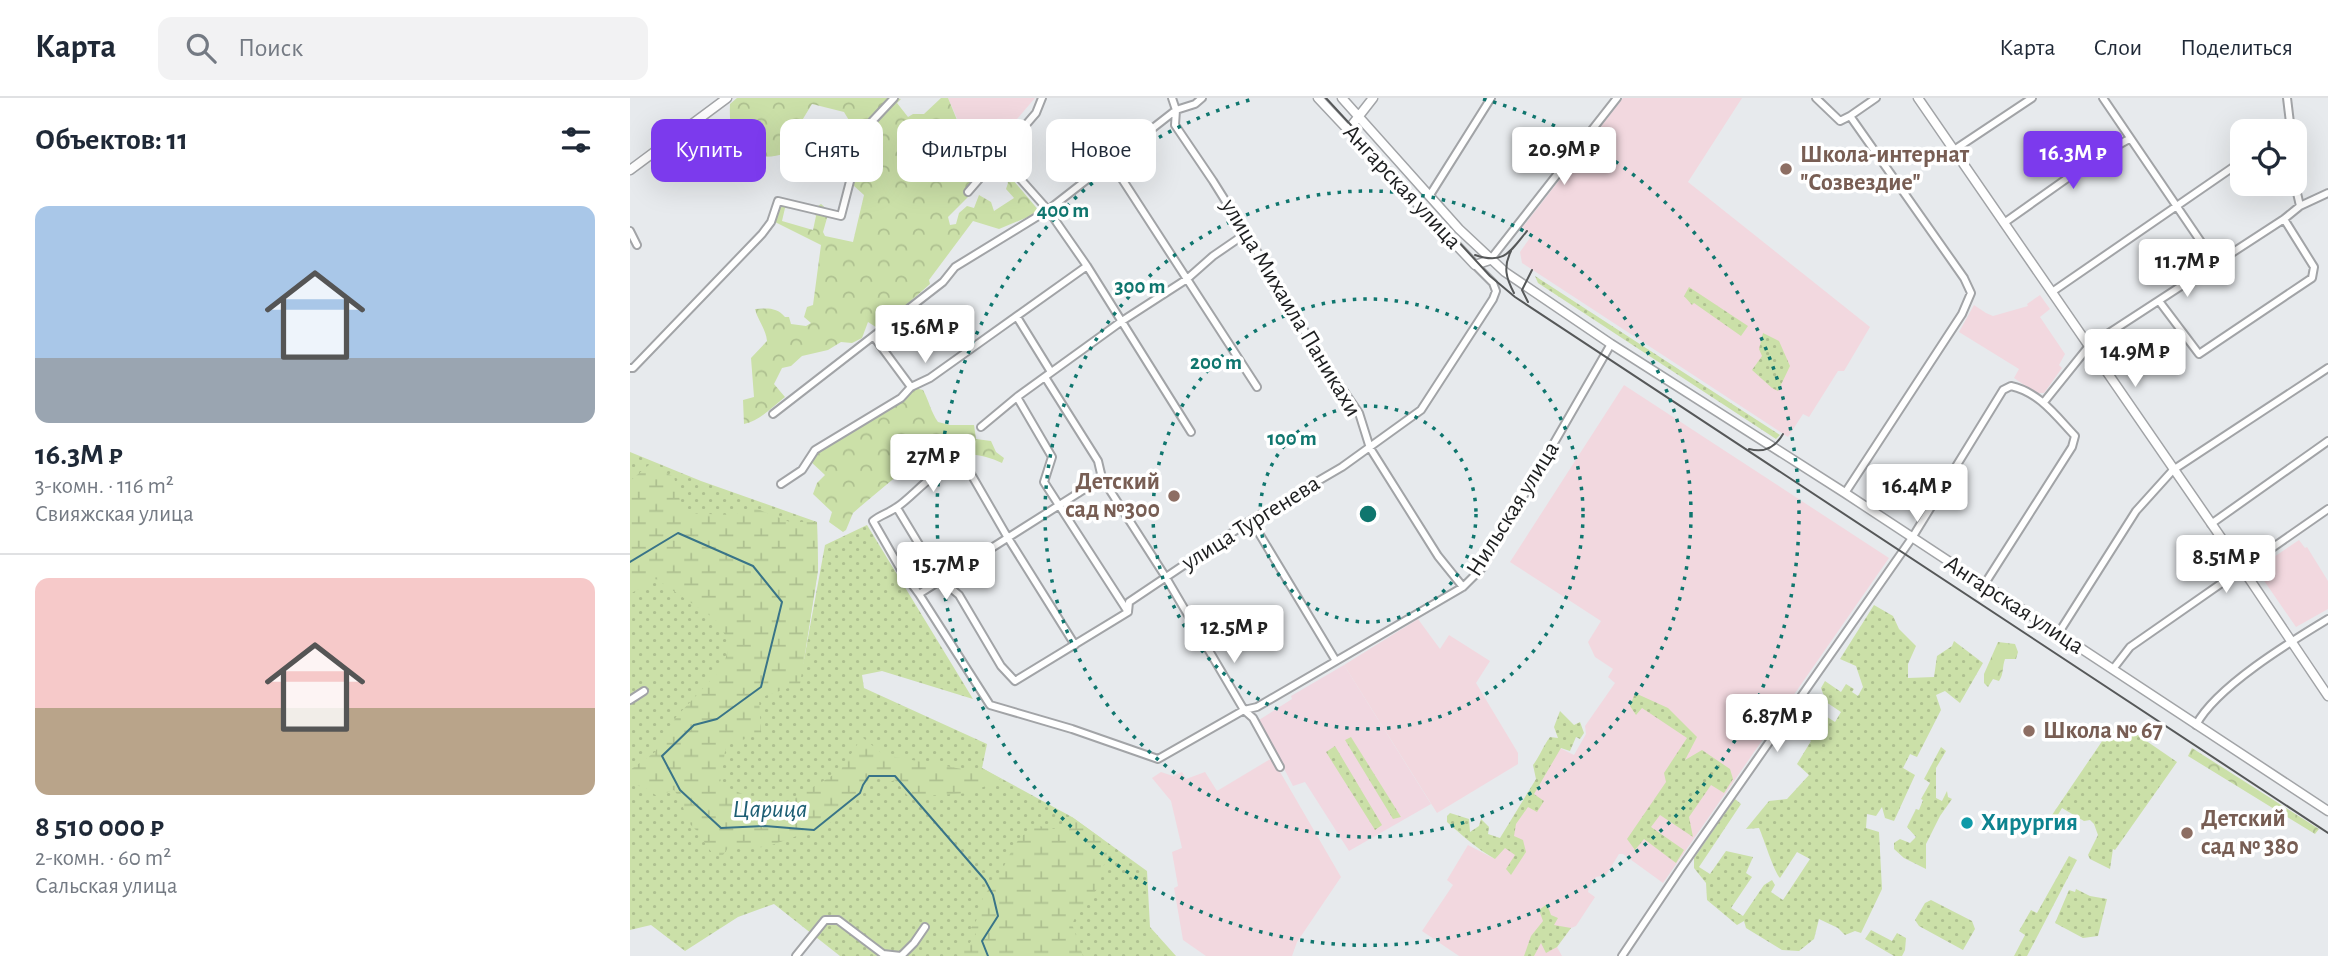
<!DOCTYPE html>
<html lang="ru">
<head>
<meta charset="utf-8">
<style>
  body { margin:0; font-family:"Alegreya Sans",sans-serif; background:#f2f2f3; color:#1f2937; height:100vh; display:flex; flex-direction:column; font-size:26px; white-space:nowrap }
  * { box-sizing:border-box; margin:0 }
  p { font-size:23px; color:#747a83 }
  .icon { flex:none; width:38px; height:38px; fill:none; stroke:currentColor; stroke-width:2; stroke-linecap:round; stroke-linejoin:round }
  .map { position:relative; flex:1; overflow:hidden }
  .panel { display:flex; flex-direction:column; background:#fff; width:630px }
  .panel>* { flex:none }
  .guide { position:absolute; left:21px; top:21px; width:665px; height:63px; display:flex; gap:14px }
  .fabs { position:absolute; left:1600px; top:21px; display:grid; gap:14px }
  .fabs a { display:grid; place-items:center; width:77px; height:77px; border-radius:14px; background:#fff; box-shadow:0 7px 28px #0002; font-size:35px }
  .price { position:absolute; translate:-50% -60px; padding:0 16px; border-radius:7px; background:#fff; color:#222; font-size:23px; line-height:46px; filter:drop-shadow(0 2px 4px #0008) }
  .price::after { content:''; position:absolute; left:50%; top:42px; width:21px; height:16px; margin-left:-10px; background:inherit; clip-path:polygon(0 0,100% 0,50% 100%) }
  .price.on { background:#7c3aed; color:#fff }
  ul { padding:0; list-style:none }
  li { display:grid; align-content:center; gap:14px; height:371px; padding:0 35px }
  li+li { border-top:2px solid #e0e1e3 }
  li span { display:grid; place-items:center; height:217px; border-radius:14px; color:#555 }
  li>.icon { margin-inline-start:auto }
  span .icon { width:126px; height:126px; fill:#fffc; stroke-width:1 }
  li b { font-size:30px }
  h2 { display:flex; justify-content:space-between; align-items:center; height:84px; padding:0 35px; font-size:30px }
  .chip { padding:0 24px; border-radius:14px; background:#fff; box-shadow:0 7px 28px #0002; font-size:24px; line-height:63px }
  .chip.on { background:#7c3aed; color:#fff }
  header { display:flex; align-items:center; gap:42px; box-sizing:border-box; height:98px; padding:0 35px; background:#fff; border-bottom:2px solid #e0e1e3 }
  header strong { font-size:33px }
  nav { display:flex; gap:38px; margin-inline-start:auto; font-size:24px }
  .search { width:490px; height:63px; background:#f2f2f3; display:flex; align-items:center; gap:18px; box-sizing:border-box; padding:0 24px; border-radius:14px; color:#747a83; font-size:26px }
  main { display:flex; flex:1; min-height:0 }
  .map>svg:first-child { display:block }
</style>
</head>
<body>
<header>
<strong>Карта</strong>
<div class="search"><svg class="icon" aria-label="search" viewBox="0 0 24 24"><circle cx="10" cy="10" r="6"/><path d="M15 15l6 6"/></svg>Поиск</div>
<nav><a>Карта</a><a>Слои</a><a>Поделиться</a></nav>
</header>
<main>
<section class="panel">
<h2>Объектов: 11<svg class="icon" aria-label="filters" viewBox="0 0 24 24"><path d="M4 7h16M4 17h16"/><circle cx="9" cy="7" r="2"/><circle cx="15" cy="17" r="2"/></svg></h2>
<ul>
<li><span style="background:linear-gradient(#a9c7e8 70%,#9aa5b1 0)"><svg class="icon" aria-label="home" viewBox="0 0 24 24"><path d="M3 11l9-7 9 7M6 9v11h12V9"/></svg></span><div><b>16.3M ₽</b><p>3-комн. · 116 m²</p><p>Свияжская улица</p></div></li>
<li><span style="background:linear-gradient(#f6c9c9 60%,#b9a48a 0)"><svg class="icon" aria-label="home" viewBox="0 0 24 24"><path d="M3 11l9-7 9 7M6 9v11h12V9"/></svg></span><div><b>8 510 000 ₽</b><p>2-комн. · 60 m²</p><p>Сальская улица</p></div></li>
</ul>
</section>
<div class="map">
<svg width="1698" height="858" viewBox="0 0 1698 858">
  <defs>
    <pattern id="green-dots" width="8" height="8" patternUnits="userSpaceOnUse" patternTransform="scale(1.75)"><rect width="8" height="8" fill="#cbe0a8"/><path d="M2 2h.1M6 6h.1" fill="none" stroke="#aec090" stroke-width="1.8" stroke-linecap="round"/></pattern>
    <pattern id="forest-crowns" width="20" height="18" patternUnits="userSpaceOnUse" patternTransform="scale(1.75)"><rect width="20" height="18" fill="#cbe0a8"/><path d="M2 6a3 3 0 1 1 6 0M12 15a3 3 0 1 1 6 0" fill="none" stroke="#aec090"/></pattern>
    <pattern id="wetland-marsh" width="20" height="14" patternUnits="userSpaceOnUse" patternTransform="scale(1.75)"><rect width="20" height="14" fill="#cbe0a8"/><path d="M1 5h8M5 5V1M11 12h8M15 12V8" fill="none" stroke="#aec090"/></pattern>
  </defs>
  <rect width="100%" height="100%" fill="#e7eaed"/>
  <!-- commercial -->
  <path fill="#f1d8e1" d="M714,567l87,139 -82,47 -44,-69 -12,4 -34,-66 33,-21 -1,-3z"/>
  <!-- industrial -->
  <path fill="#f2d8df" d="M318,0h87l-46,54 -22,-11z
    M993,0h119l-54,84 182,145 -26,44h-6l-29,46 -6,-3 -15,23 -266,-174 -2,-11 12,-17 -10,-7z
    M1410,197l10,14 -10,8 25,37 -6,11 3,3 -18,25h-8l-22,-15 5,-9 -60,-37 15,-27 12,8 7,3 35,-10 -1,-2z
    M994,287l265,173 -226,325 -40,-29h-4l-13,21 -10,2 -7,10 -1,5 7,5 -19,29 -5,2 -14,19 5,9h-103l-37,-25 31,-46 -6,-5 21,-35 25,13 63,-112 18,9 12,-21 -1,-8 30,-43 -7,-6 5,-8 -18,-12 -7,-15 13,-21 -91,-59z
    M1669,442l6,8 2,-1 21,34v28l-32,18 -40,-58z
    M788,521l22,30 9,-14 41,26 -14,22 42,70v11l-81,49 -93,-148z
    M642,660l69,119 -44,65 -5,14h-86l-23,-16 -9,-52 4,-2 -6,-34 10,-4 -11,-47 -19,-23 9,-6 12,4 9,-4 4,7 19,-7 12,19z"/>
  <!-- green -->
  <path fill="url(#green-dots)" d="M905,178l245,159 -4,4 -238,-156z
    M1059,189l59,39 -7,10 -47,-33 -2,2 -8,-9z
    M1133,235l16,8 11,25 -12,25 -6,-3 -20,-18 10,-14 -3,-7z
    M0,354l71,29 116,41 1,46 -15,97 22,-120 42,-20 106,174 -91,-28 -20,4 2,13 123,56 -5,24 90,49 75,54 3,56 26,29h-336l-66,-52 -36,13 -53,34 -34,-26 -21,5z
    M1244,507l19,11 6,13 17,17 -8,18v14l26,-1 3,-21 15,-10 2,-5 29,22 -23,40 -15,-12 -9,4 5,15 -24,47 -7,-3 -7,14 12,7 -21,46 -9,-3 -3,-11 -6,9 -9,-2 -1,14 13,4 3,57 -21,44 -6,-2 -10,4 -7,-7 -19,-9 -5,20 -15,12 -17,-1 -36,-22 -2,-7 -7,4 -30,-25 -1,-17 -12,-15v-10l41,-59 6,5 -42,63 11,7 16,-23 27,6 -7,16 6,4 -21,31 12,8 21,-31 8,-5 3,5 -4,7 12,8 27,-41 -13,-7 -17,26c-6,-6 -16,-39 -21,-50l-13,1 23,-28 18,-2 22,-24 -12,-11 14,-23 -17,-17 15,-25 3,3 -2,4 25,16 6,-10 -15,-10 -5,-14 4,-7 16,11 5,-8 8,5 -2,3 6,4 5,-9 -7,-21 -16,-7z
    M1005,595l33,15 29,29 -12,23 17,-10 28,19 3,10 -9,14 -13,-8 -22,32 4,20 -33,-22 -9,12 33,23 -8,13 -32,-24 -9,11 -8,-11 39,-57 -2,-9 23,-35 -45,-30 -6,7 -6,-9z
    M930,613l14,14 6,-3 4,11 -4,6 -4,-2 -6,14 -9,-3 -27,46 10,7 -7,11 -9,-5 -12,17 -2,12 9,4 3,12 -15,23 -5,-6 9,-14 -10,-7 -10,11c-18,-10 -32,-23 -48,-37v-6l3,-3 19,6 1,13 9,-6 2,-7 8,8 -1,7 12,4 36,-59 -3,-14c7,-9 10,-19 17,-28l8,1 -4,-11z
    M1499,631l48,33 -62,88 -2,-1 -3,20 -20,-10 -2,-4 10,-20 -4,-11 -4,-4 -6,1 -22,-13 -6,10 -4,-3 57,-84 4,-1 11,7z
    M721,639l50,80 -8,2 -48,-79z
    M705,648l47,79 -7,5 -49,-78z
    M1311,649l5,4 -10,17v30l6,3 5,-10 1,6 4,2 -12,17 -14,28v25l-22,-11 -10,-9v-6l6,-4 10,4 6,-6 -9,-10 9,-18 3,1 4,-10 -2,-1 9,-16 -6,-4z
    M1439,758l8,4 -50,96h-13l11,-21 -6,-4 12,-21 6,3z
    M1446,791l14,7 17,3 -9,37 -15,2 -28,-15 14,-33 6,2z
    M1301,802l41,21 3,8 -12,21 -44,-24 -4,-6 10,-17z
    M917,806l4,11 7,3 -4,7 17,3 -14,19 -11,6 -5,-10 -7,13h-10l7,-20 12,-15 -4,-11z
    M1241,832l21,11 5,-8 9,5 -1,12 -3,6h-8l-29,-17z"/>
  <!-- forest -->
  <path fill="url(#forest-crowns)" d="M107,0h160l4,1 -4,4 11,14 5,-3h11l17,-16h7l18,44 16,8 -22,1v4l12,8 1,16 -6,11 3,5 -22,22 2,8 6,-1 3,-11 8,-7 7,2 5,-13 12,7 3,9 20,-13 -8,-9 2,-6 -3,-8 3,-1 32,38 -41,17 -26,-8 -44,59 1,4 -51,45 -11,-7 -6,16 -10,5 -11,-1 -13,8 -26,6 -11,10 -9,2 -8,16 11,13c-13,10 -25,24 -41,27l-1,-24 11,-3 -3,-39 16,-17c-1,-12 -9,-20 -12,-32 12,-1 22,-2 30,8h4l2,7 15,2 5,-3 -7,-6 3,-10 6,-2 8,-60 -46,-23 4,-19 16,-2 2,8 -12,-1 -3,13 31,9 3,-14 -4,-6 9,-6 8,7 -6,21 2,4 28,6 11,-47 -10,-9 -1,-7 6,-4 10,1 8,-30 -18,-5v-9l13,-2 -1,-5 -18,2 -9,-15 -32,-8 -17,28 8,7 -4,9c-19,9 -35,11 -56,7 -11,-18 -14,-30 -13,-51z
    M281,289l12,3c6,11 8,22 15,32l12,3h24l2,14 15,2 5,11 8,6 -2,5c-20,-9 -41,-14 -59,2l-11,-5h-10l-5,5 -19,10 -37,31 -8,7 -7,17 -3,2 -14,-10 3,-10 -19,-18 4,-11 8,-8 -16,-15 6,-10 86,-52z
    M1368,544l17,2 3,8 -2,7h-11c-3,8 -1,15 -6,22l-6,-2 -5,8 -4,-4v-9z
    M1562,650l127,81 -4,5 -127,-78z"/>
  <!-- wetland -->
  <path fill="url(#wetland-marsh)" d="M20,366l24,13 9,36 50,2 19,-8 38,15h27l1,49 -18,113 -41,14 2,36 -35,11 -6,39 56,25 64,-38 22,-34 22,18 78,14 20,-1 19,11 -31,14 -48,3 -11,4 -16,-20 -8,3 -4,-5 -14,1 -11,20 -41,35c-18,-2 -31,7 -49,12 -13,3 -26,3 -40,2l-5,7 -9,1 -17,-25 -10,-10 -6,-21 -7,-10 -17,6 -12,-8 -15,-5v-13l25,-18 21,-35 47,-50 7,-24 -15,-24 -59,-40 -26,15v-113z
    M442,719l29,21 7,11 -10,39 -21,26 -5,10 11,32h-125l-1,-9 12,-3 7,-10 -5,-6 5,-7 7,-24 17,-23 15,-30 18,-20c14,4 29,10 40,-2z"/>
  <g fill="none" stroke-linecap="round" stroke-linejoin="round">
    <!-- stream -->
    <path stroke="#397488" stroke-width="2" d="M0,464l48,-29 75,33 29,36 -21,85 -44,32 -23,6 -32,31 18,34 41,38 44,-2 49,4 46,-37 3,-8 6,-9h26l90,104 8,15 5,21 -16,25 6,15"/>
    <!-- minor casing -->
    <g stroke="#a2a4a7" stroke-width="10">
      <path id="minor" d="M542,0l4,12 -1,15 38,56 72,115 29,52 45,65 11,35 68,108 25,31
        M1186,0l24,23 10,-5 114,162 7,15 -9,21 -117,179
        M1473,0l113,166
        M1657,0l4,33
        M1220,18l26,-18
        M1324,52l78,-52
        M370,58l48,54 39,56 104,166
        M481,64l146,225
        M1664,82l6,26
        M338,94l68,-79 6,-15
        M800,97l61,-97
        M1374,125l96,-68 29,-16
        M0,133l7,14
        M860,162l127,-162
        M1422,194l190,-131
        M1529,203l40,53 113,-76 2,-11 -30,-48
        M387,219l34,55
        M244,239l37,50
        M0,270h3l129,-134 9,-12 7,-21 63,15 22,-85 31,-33
        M415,279l53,84 4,17 63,98 79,134 9,8 27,49
        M387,299l35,60 -8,25 84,130
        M1414,304l45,-56 195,-127 16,-13 28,-13
        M143,316l170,-132 12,-15 93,-57 128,-100 19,-6 7,-6
        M351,329l36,-30 105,-76 65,-42 26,-23 32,-22
        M472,380l-183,116 71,111 82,24 86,30 86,-49 13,-3 206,-120 19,-19 129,-224
        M151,386l21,-14 13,-20 86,-52 10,-11 19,-9 157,-112
        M267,410l43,71 19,16 42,71 14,15 113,-69 1,-10 122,-82 91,-53 79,-57 72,-111 3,-8 -3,-8 -18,-18
        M621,422l85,141
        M1581,426l117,-83
        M289,496l-19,-26 -27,-47c7,-6 16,-8 24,-14 17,-11 38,-40 60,-41 6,0 10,4 14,8l37,64 67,107
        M1428,536l78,-123 37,-41 155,-102
        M1483,571l17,-22 198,-138
        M0,602l14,-9
        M1566,627c20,-38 94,-83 132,-106
        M166,858l29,-36h13l45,34 18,2
        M271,858l13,-13 11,-16
        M992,858l59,-88 231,-330 91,-148 8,-4c28,6 45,30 64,50l-3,11 -88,138"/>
    </g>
    <!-- secondary casing -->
    <g stroke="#a2a4a7" stroke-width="11">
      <path id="secondary" d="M688,0l157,167 15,-5
        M712,0l117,131 46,43 106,72 234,149 483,318
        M1288,0l324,470 86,128
        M718,32l25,-32
        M0,72l97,-72"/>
    </g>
    <!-- minor -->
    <use href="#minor" stroke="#fff" stroke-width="6"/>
    <!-- secondary -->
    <use href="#secondary" stroke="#fff" stroke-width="8"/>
    <!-- tram -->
    <path stroke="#565859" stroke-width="2" d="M696,0l164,178 25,21 813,536
      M881,153c-8,16 -5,27 3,42
      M845,157c29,10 35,-3 52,-24
      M898,204l-6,-12 10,-20
      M1119,351c15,4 26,-1 34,-15"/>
  </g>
  <!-- distance rings -->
  <g fill="none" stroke="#0f766e" stroke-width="3.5" stroke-dasharray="3.5 7">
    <circle cx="738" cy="416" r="108"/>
    <circle cx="738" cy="416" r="215"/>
    <circle cx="738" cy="416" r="323"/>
    <path d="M853 1A431 431 0 1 1 623 1"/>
  </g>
  <!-- markers -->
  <g fill="#8d6e63" stroke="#fff" stroke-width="2.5">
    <circle cx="1156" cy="71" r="7"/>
    <circle cx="544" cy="398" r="7"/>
    <circle cx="1399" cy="633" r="7"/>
    <circle cx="1557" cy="735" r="7"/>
  </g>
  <circle fill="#0f9aa8" stroke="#fff" stroke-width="2.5" cx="1337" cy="725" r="7"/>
  <g text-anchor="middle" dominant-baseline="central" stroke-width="7" stroke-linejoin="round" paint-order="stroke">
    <!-- education labels -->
    <g font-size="24" font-weight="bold" fill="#785e54" stroke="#fff" text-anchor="start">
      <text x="1170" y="57">Школа-интернат<tspan x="1170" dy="28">"Созвездие"</tspan></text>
      <text x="530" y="384" text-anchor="end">Детский<tspan x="530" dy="28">сад №300</tspan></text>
      <text x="1413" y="633">Школа № 67</text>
      <text x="1571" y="721">Детский<tspan x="1571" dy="28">сад № 380</tspan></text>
    </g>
    <!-- street labels -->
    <g font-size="24" fill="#1e1f20" stroke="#fff">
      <text transform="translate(772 89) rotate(47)">Ангарская улица</text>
      <text transform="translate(661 210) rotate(59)">улица Михаила Паникахи</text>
      <text transform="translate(883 411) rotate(-58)">Нильская улица</text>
      <text transform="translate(621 425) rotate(-32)">улица Тургенева</text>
      <text transform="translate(1384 507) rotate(33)">Ангарская улица</text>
    </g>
    <!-- culture labels -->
    <g font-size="24" font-weight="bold" fill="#0d838f" stroke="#fff" text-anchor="start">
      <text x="1351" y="725">Хирургия</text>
    </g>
    <!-- water labels -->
    <g font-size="26" font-style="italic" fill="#1d5e74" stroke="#fff">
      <text x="140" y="711">Царица</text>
    </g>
  </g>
  <circle cx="738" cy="416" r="10" fill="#0f766e" stroke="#fff" stroke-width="3.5"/>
  <g font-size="21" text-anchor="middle" font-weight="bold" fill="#0f766e" stroke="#fff" stroke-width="7" stroke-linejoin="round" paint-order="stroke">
    <text x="433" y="119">400 m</text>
    <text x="510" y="195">300 m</text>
    <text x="586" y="271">200 m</text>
    <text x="662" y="347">100 m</text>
  </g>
</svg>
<div class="fabs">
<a><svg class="icon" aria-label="locate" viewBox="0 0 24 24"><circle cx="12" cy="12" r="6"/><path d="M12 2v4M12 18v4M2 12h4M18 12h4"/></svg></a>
</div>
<b class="price" style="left:934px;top:89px">20.9M ₽</b>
<b class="price on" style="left:1443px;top:93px">16.3M ₽</b>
<b class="price" style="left:1557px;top:201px">11.7M ₽</b>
<b class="price" style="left:295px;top:267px">15.6M ₽</b>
<b class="price" style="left:1505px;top:291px">14.9M ₽</b>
<b class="price" style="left:303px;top:396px">27M ₽</b>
<b class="price" style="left:1287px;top:426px">16.4M ₽</b>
<b class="price" style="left:1596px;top:497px">8.51M ₽</b>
<b class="price" style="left:316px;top:504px">15.7M ₽</b>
<b class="price" style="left:604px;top:567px">12.5M ₽</b>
<b class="price" style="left:1147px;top:656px">6.87M ₽</b>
<div class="guide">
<a class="chip on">Купить</a>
<a class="chip">Снять</a>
<a class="chip">Фильтры</a>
<a class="chip">Новое</a>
</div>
</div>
</main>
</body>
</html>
